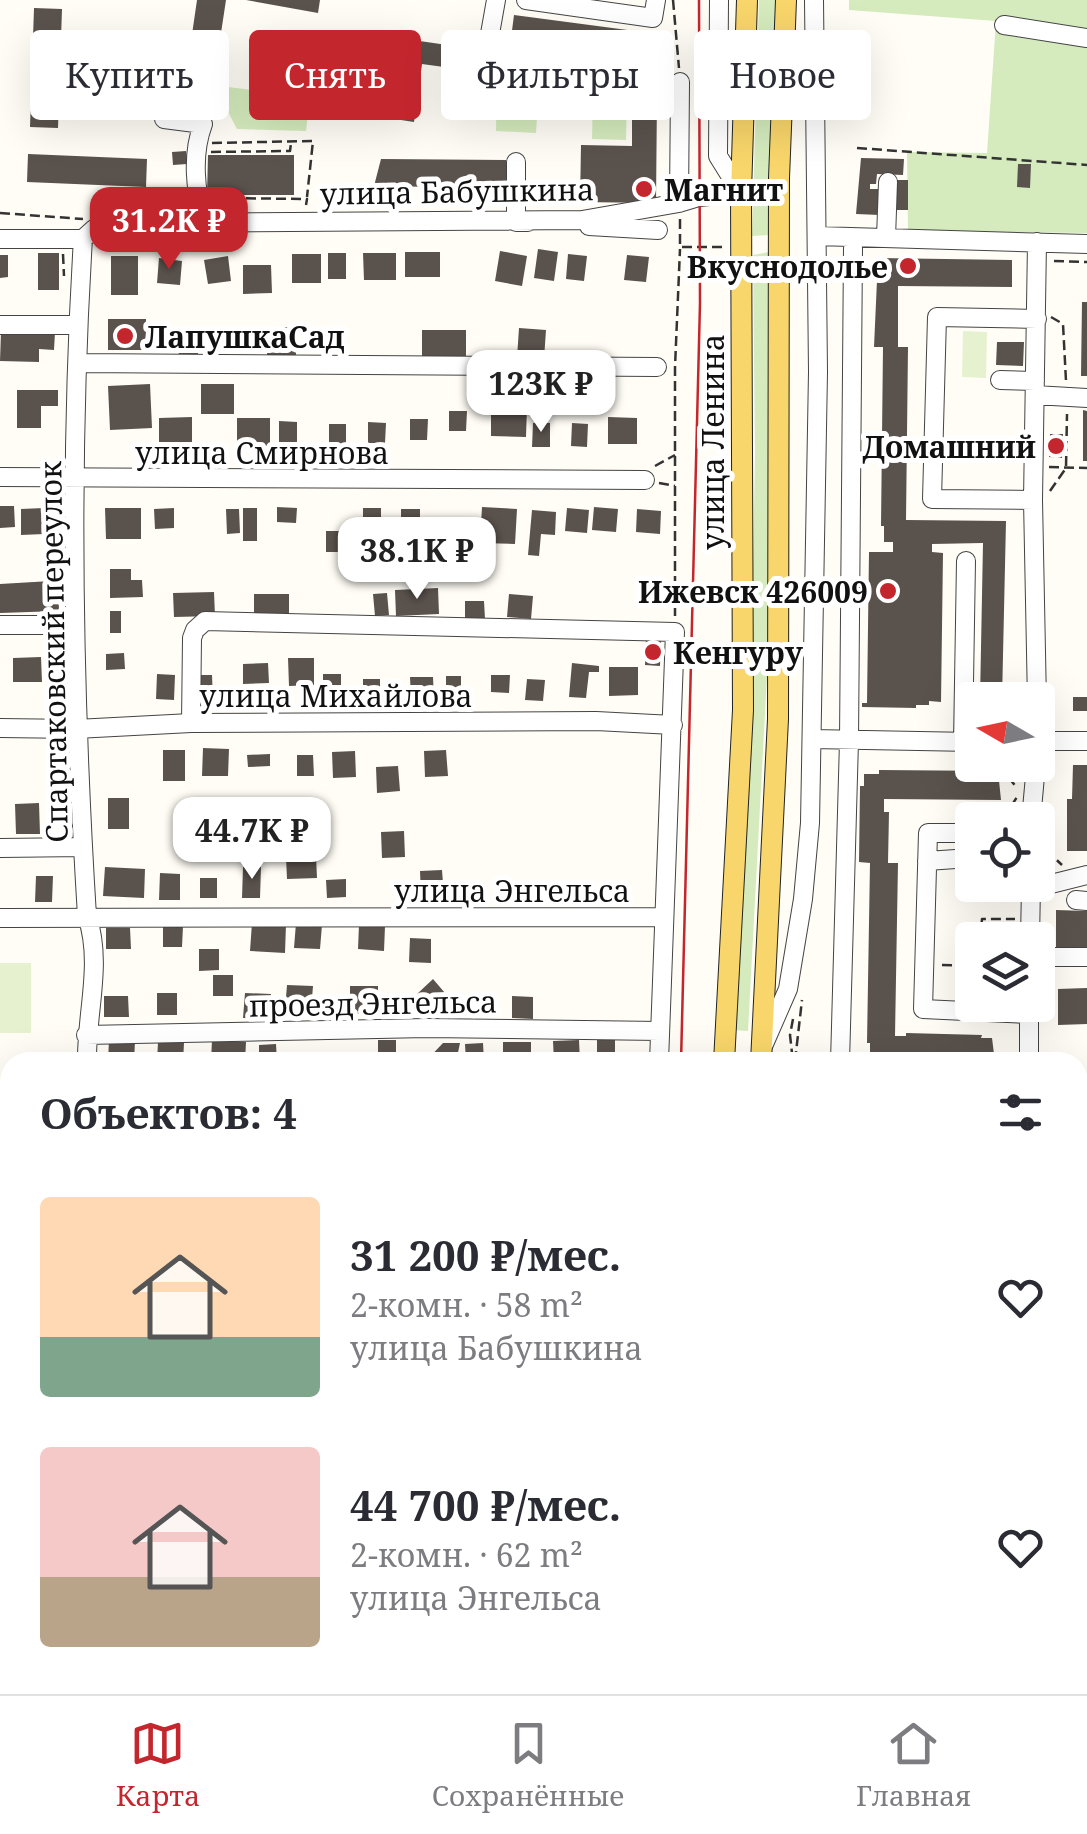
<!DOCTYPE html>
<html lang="ru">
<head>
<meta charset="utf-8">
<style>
  body { margin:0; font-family:"Noto Serif",serif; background:#f2f2f3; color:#2b2b33; height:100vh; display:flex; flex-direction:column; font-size:38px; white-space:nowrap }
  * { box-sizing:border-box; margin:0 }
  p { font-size:32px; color:#7c7c81 }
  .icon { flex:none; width:55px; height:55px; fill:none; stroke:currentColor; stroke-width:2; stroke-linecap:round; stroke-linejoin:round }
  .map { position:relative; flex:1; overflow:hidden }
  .side { position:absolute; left:0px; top:1052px; width:1088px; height:642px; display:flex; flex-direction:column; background:#fff; border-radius:30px 30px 0 0; box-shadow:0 10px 40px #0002 }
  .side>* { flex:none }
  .guide { position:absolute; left:30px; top:30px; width:1028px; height:90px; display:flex; gap:20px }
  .needle { width:65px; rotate:279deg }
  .fabs { position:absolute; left:955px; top:682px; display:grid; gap:20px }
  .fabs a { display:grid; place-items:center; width:100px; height:100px; border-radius:10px; background:#fff; box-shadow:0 10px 40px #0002; font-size:50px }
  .price { position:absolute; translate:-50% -85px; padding:0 22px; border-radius:20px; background:#fff; color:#222; font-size:32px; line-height:65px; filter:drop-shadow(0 2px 5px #0008) }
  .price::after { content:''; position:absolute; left:50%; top:60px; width:30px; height:22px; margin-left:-15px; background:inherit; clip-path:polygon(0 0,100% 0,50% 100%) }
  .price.selected { background:#c4262e; color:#fff }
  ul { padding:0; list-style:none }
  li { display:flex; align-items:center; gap:30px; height:250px; padding:0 40px }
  li span { display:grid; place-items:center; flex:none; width:280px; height:200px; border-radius:10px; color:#555 }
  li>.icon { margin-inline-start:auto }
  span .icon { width:120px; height:120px; fill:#fffc; stroke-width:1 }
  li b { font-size:42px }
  h2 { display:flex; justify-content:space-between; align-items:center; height:120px; padding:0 40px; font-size:42px }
  .chip { padding:0 35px; border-radius:10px; background:#fff; box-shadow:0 10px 40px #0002; font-size:35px; line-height:90px }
  .chip.selected { background:#c4262e; color:#fff }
  .tabs { display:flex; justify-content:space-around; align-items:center; height:140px; border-top:2px solid #e1e1e2; background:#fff; font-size:28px; color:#7c7c81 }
  .tabs a { display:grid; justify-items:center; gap:5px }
  .tabs .selected { color:#c4262e }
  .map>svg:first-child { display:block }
</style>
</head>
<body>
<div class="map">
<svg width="1087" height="1694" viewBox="0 0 1087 1694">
  <rect width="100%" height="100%" fill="#fffdf5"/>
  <!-- green -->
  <path fill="#d5ebbd" d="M759,0h18l-8,235 -17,1z
    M849,0h238v233l-179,-2 -1,-79 80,1 9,-132 -147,-11z
    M497,71l46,7v40h-6l-1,15 -40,-2z
    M228,87l82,10 -4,34 -69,-2 -11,-21z
    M593,90l34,1 -1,49 -34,-1z
    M769,252l-1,405 -20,374 -16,-1 18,-284 5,-292 -2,-199z
    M1087,1512v182h-12l3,-9z"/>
  <!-- forest -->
  <path fill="#b9dc9c" d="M1087,1474v173l-9,-4v-167z"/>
  <!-- pitch -->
  <path fill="#e6f2cf" d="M546,91l34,1v20l-35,-1z
    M963,331l24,1 -1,46 -24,-1z
    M995,922h23l-1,18h-23z
    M0,963h31v70h-31z"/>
  <!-- building -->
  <path fill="#5a524d" d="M197,0h29l-10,66 -28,-4z
    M246,0h74l-2,13z
    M34,8l28,1 -4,119 -28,-1z
    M514,15l121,16 -4,31 -121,-16z
    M399,38l48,7 -3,22 -22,-3 -8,58 -26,-4z
    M632,93l25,1 -1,109 -76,-1 1,-57 51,1z
    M186,151l1,13 -14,1 -1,-13z
    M28,154l119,5 -1,28 -119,-5z
    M208,155h86v40h-87z
    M861,158l43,1 -1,16 -26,-1 -1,10h-6v5h11l-1,26 -24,-1z
    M381,159l125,1v28l-132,-2z
    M1018,164h13l-1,24 -13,-1z
    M896,180h12v30h-13z
    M538,249l20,3 -4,29 -20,-3z
    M500,251l27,5 -5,30 -27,-5z
    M405,252h35v25h-35z
    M38,253h21v37h-21z
    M328,253h18v26h-18z
    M363,253h33v27h-32z
    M292,254h29v29h-29z
    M568,254l19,2 -3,25 -18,-2z
    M0,255h8v22l-8,1z
    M627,255l22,2 -3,25 -22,-2z
    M111,256h27v39h-27z
    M228,256l3,25 -23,3 -4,-24z
    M159,258l23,3 -2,24 -23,-2z
    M878,258l134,2v27l-114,-1v61h10l-2,173 100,1 -4,179h-22l3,-157 -51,1v8l11,1 -2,149 -12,-1v4h-13v3l-54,-1v-4h5l2,-151h24v-10h-9v-16h-3l2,-179h-9z
    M243,265h28l1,28 -29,1z
    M1082,302h5v74h-6z
    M108,319h38v31h-38z
    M296,327v29h-29v-28z
    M519,328l27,2 -2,29 -27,-1z
    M422,330h44v29h-44z
    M1,331l54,1 -1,18 -15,-1v13l-39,-1z
    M198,337v20l-19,1 -1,-20z
    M997,342h27l-1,24 -27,-1z
    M150,384l2,44 -42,2 -2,-44z
    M201,384h33v30h-33z
    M17,390h41v16h-17v22h-24z
    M491,406l36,1 -1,30 -35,-1z
    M1083,410l4,1v50h-4z
    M449,411h18l-1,20h-17z
    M192,417v31h-33v-30z
    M608,417l29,1v26h-29z
    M237,418h33v30h-33z
    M410,419h18l-1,21h-17z
    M279,421l18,1v20h-18z
    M368,422l18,1 -1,20h-17z
    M533,423h17v24h-18z
    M572,423l16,1 -1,23 -16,-1z
    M329,424h17v21l-17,-1z
    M1050,434h13l-1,24 -13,-1z
    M0,506h14l1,21 -15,1z
    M277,507l20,1 -1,15 -19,-1z
    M482,507l35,2 -2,35 -35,-1z
    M594,507l24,2 -2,23 -24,-2z
    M44,508v26l-23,1v-26z
    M105,508h36v31h-35z
    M174,508v20l-19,1 -1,-20z
    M243,508h14v33h-14z
    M363,508h18v21l-18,-1z
    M567,508l22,2 -2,23 -22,-2z
    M226,509h13l1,24 -13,1z
    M401,509h19v23h-19z
    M637,509l24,2 -1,23 -24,-2z
    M532,510l24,2 -1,23 -14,-1 -2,22 -11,-1z
    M468,518l1,31 -23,1 -1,-31z
    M326,531h19v21h-19z
    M110,569h21v11h11l1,17 -33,1z
    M50,573h8l1,38 -59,2v-29l51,-3z
    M438,588l1,26 -43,2 -1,-26z
    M214,592l1,24 -41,1 -1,-24z
    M387,593l2,22 -14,1 -2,-22z
    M254,594h35v23l-35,1z
    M509,594l24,2 -2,23 -24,-2z
    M465,601h19l1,18h-20z
    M110,611h11v22h-11z
    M646,638h15l-1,28 -15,-1z
    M124,653l1,16 -19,1v-16z
    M41,657l1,25h-29v-24z
    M288,658h26v27l-25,1z
    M268,663l1,20 -26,1v-20z
    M572,663l27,3v6h-10l-3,26 -17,-1z
    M609,667h29v28l-29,1z
    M157,674l18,1 -1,25 -18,-1z
    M323,674h18v22h-18z
    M195,675h17l1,25 -17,1z
    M491,675h19l-1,18 -18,-1z
    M446,676h15v20h-15z
    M410,677h23l1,22h-23z
    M363,679h17v18l-17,-1z
    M527,679l18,1 -2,21 -18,-1z
    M1073,697h14v14h-14z
    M203,748l26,1 -1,27h-26z
    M163,750h22v31h-22z
    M446,750l2,26 -23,1 -1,-26z
    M355,751l1,26 -23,1 -1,-26z
    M270,754v12l-22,1 -1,-12z
    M297,755h16l1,21h-17z
    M1073,765h14v86h-20v-52h5z
    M398,766l2,25 -23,2 -1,-26z
    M879,770l119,1 3,29 -117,-1v13h5l-1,51h10l-3,173h11v-3l76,2 -1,3h11l3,24 -39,-3v3l-72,-1v-4h-14v-14h-3l3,-180 -11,-1 1,-76h4v-12h15z
    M108,798h21v31h-21z
    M39,803l1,31h-24l-1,-30z
    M404,831l1,26 -23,1 -1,-26z
    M316,856l1,22 -30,1 -1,-22z
    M105,867l40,2 -1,29 -41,-2z
    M243,867h18l-1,31h-18z
    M442,870l2,26 -23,1 -1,-26z
    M160,873l20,1v26h-21z
    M36,876h17l-1,26h-17z
    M200,878h17v20h-17z
    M346,879v18l-19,1 -1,-18z
    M1056,910l31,1v39h-31z
    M252,923l34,1 -1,29 -35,-2z
    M296,923l26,2 -2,24 -26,-1z
    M359,925l26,1 -1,25 -26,-2z
    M163,926h20l-1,21h-19z
    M106,928h24l1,21h-25z
    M410,938l21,1v24l-22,-1z
    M199,949h20v21l-20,1z
    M213,975h20v21h-20z
    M433,979l12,14 -16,16 -13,-14z
    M287,985l26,1 -2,25 -26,-2z
    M350,986h28v28h-28z
    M1087,988v36l-29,1v-36z
    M157,993h20v22h-20z
    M245,993l26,1 -2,25 -26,-1z
    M104,996h24l1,21h-25z
    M512,996l21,1v22l-21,-1z
    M597,1037h18v25h-18z
    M109,1040l26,1 -1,21h-26z
    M212,1040l34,2 -1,20h-34z
    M378,1040h18v22h-18z
    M579,1040l1,22h-26l-1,-21z
    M158,1042l26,1 -1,19h-26z
    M503,1042h28v20h-28z
    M443,1043h17l-4,19h-31z
    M483,1043l1,19h-18l-1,-18z
    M276,1044l1,18h-18v-17z
    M0,1136l10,3v31l-10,-3z
    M0,1207l10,3v33l-10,-2z
    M0,1398l10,2v31l-10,-3z
    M3,1474l7,2v27l-10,-3z
    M0,1664l10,2v18l-10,-2z
    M26,1685l23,5v4h-25z
    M155,1685h20l-3,9 -18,-5z
    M248,1685h17l-3,9 -16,-2z
    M290,1685l16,3 -2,6h-17z
    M384,1685h29l-2,9 -28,-2z
    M428,1685h20l-2,9h-20z
    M484,1685h21l-3,9h-20z
    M845,1685h153v9h-84l-69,-4z"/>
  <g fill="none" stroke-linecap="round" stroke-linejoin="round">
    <!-- minor casing -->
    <g stroke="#444" stroke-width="20">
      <path id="minor" d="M526,0l127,18 3,-18
        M1004,25l83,13
        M485,62l11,-62
        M164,119l39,5c-12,32 -7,66 0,98
        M516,162v60h12
        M679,203l1,-121
        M589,226l69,4
        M817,236l270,8
        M886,238l2,-56
        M0,239h83l11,-10 51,-6 437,-3 97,-17 20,-6 42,-4 -23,-37 1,-156
        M83,239c-14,225 -10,452 4,677 16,48 -1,97 0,146
        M1037,242l-4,258 5,253
        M0,325h78
        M79,363l578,4
        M1000,380l35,1
        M1035,395l52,3
        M0,477l645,3
        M1033,500l-101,-1 5,-182 100,2
        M0,625h74
        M191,723l1,-85 3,-8 10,-9 470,11 -16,430
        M0,728l76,1 115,-6 405,-2 77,4
        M812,739l160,3
        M1038,741h49
        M963,743l3,-182
        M1031,820l5,-55
        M972,833h-44l-5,176 106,5
        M0,848l83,-1
        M927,861l43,-3 1,-25
        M1031,889l56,-14
        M1076,900l11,1
        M0,918l664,-1
        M1030,940l1,-55
        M1038,957h49
        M86,1035l341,-7 233,3
        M764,1044l24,-55 15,-90 7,-76 8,-451 -4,-372
        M840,1062l9,-321 4,-493
        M1029,1062v-57
        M0,1187l10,2
        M0,1250l7,2
        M0,1286l10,3
        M1078,1301h9
        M0,1438l10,2
        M0,1530l10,3
        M0,1609l10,2
        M317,1685l12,3
        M584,1685l36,9
        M112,1694l2,-9
        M827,1694l1,-9
        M1024,1694v-9"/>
    </g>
    <!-- major casing -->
    <g stroke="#222" stroke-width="22">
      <path id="major" d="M724,1062l19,-352 -2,-517 6,-193
        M761,1062l17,-343 1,-541 7,-178
        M683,1694l1,-9
        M724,1694l1,-9"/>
    </g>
    <!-- path -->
    <path stroke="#333" stroke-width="2.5" stroke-dasharray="10 5" stroke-linecap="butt" d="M673,0l6,68
      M503,64l160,25
      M644,86l7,-52
      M212,143l101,-2 -6,56
      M857,148l230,17
      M211,152l79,-1 1,-8
      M216,198l91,1 -1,6
      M0,213l83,6
      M680,219v28h44
      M63,254l1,22
      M1054,261l33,1
      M1051,317l12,7 3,57
      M655,466l20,-11
      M1049,467l38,1
      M659,483l16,3
      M1050,491l16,-23 1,-54
      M675,616v-249l5,-118
      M999,765l18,23
      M1003,819l14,-22
      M1045,829l2,42
      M1046,850l16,15
      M980,940l2,-21h33
      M942,965l30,1
      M793,1019l-3,16 3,27
      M795,1061l7,-61
      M0,1122l10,3
      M0,1307l10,3
      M1078,1343l9,1
      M1078,1470l6,-8 3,-29
      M753,1694l1,-9
      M797,1694l1,-9
      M1052,1694v-9"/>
    <!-- minor -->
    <use href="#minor" stroke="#fff" stroke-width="18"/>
    <!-- major -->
    <use href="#major" stroke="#f9d66b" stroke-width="20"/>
    <!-- tram -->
    <path stroke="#c4262e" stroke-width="2.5" d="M681,1062l19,-759 -1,-303
      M0,1296l10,2
      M708,1694l1,-9"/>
  </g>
  <!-- markers -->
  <g fill="#c4262e" stroke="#fff" stroke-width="4">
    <circle cx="644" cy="189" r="10"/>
    <circle cx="908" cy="266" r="10"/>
    <circle cx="125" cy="336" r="10"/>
    <circle cx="1056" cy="446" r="10"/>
    <circle cx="888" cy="591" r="10"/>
    <circle cx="653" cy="652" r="10"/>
  </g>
  <g text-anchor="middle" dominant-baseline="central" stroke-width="10" stroke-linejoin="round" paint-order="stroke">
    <!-- poi labels -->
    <g font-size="30" font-weight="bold" fill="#111" stroke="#fff" text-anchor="start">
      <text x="664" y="189">Магнит</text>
      <text x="888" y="266" text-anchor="end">Вкуснодолье</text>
      <text x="145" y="336">ЛапушкаСад</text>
      <text x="1036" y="446" text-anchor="end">Домашний</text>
      <text x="868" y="591" text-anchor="end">Ижевск 426009</text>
      <text x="673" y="652">Кенгуру</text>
    </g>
    <!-- street labels -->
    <g font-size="30" fill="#111" stroke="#fff">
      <text transform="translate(457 191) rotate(-1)">улица Бабушкина</text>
      <text transform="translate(712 442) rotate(-90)">улица Ленина</text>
      <text x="262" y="452">улица Смирнова</text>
      <text transform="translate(53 652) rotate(-91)">Спартаковский переулок</text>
      <text x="336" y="695">улица Михайлова</text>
      <text x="512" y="890">улица Энгельса</text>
      <text transform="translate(373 1003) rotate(-1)">проезд Энгельса</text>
    </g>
  </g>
</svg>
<div class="fabs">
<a><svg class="needle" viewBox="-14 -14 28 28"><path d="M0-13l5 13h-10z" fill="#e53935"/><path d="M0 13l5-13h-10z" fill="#7c7c81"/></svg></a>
<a><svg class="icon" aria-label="locate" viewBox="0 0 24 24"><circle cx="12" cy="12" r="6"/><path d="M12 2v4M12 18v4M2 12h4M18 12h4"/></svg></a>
<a><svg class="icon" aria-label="layers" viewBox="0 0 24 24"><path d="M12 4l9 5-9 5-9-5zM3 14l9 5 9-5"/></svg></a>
</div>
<b class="price selected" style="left:169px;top:272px">31.2K ₽</b>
<b class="price" style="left:541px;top:435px">123K ₽</b>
<b class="price" style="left:417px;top:602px">38.1K ₽</b>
<b class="price" style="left:252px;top:882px">44.7K ₽</b>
<div class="guide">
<a class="chip">Купить</a>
<a class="chip selected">Снять</a>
<a class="chip">Фильтры</a>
<a class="chip">Новое</a>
</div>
<section class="side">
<h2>Объектов: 4<svg class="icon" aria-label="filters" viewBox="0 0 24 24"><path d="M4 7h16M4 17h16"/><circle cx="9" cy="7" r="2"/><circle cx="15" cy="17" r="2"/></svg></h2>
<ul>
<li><span style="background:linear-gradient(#ffd9b3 70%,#7fa58c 0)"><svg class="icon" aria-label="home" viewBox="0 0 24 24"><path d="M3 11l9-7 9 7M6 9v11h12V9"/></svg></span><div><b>31 200 ₽/мес.</b><p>2-комн. · 58 m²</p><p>улица Бабушкина</p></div><svg class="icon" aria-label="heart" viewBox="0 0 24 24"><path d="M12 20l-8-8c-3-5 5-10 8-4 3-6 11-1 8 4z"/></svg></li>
<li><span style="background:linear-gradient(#f6c9c9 65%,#b9a48a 0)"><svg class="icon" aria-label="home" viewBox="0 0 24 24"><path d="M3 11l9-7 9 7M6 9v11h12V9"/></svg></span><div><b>44 700 ₽/мес.</b><p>2-комн. · 62 m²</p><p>улица Энгельса</p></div><svg class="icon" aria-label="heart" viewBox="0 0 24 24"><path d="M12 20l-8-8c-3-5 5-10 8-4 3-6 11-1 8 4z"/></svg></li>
</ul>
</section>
</div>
<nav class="tabs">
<a class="selected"><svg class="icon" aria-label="map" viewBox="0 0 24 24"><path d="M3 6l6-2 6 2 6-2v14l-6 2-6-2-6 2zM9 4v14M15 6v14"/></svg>Карта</a>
<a><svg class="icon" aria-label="saved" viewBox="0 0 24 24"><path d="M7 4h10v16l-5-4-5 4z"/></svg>Сохранённые</a>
<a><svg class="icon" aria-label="home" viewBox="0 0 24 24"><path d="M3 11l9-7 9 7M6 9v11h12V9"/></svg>Главная</a>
</nav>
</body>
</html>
